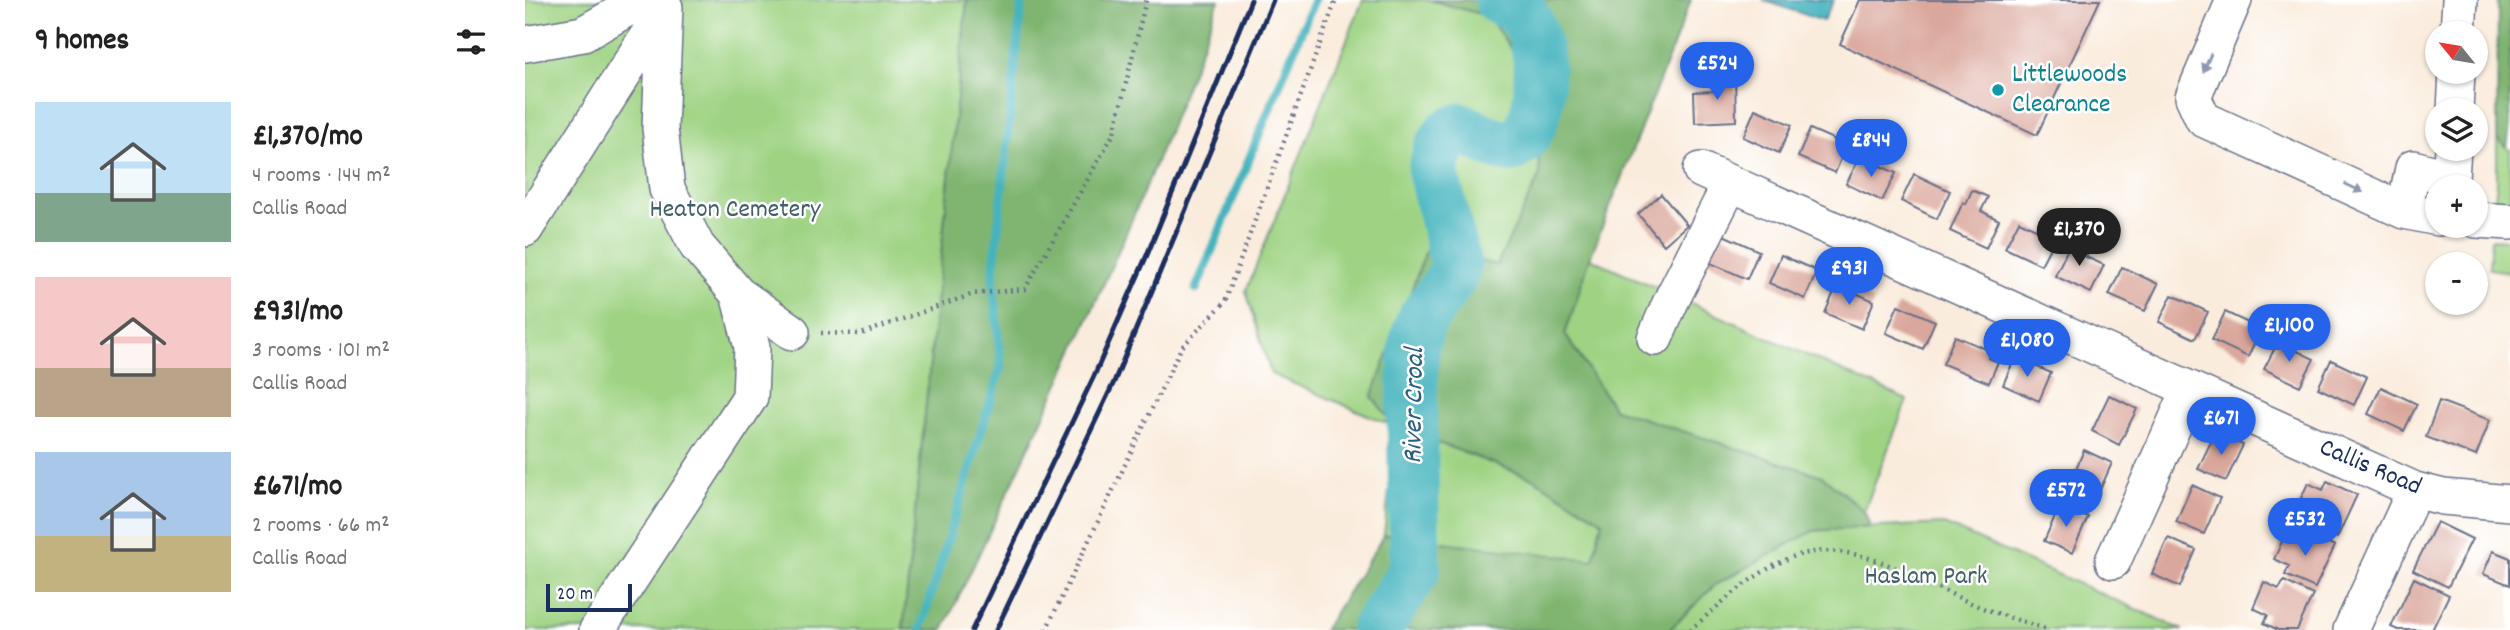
<!DOCTYPE html>
<html lang="en">
<head>
<meta charset="utf-8">
<style>
  body { margin:0; font-family:Dekko,sans-serif; background:#f6f6f6; color:#222; height:100vh; display:flex; flex-direction:column; font-size:26px; white-space:nowrap }
  * { box-sizing:border-box; margin:0 }
  p { font-size:23px; color:#767676 }
  .icon { flex:none; width:38px; height:38px; fill:none; stroke:currentColor; stroke-width:2; stroke-linecap:round; stroke-linejoin:round }
  .map { position:relative; flex:1; overflow:hidden }
  .drawer { display:flex; flex-direction:column; background:#fff; width:525px }
  .drawer>* { flex:none }
  .needle { width:46px; rotate:300deg }
  .buttons { position:absolute; left:1900px; top:21px; display:grid; gap:14px }
  .buttons a { display:grid; place-items:center; width:63px; height:63px; border-radius:50%; background:#fff; box-shadow:0 2px 5px #0004; font-size:35px }
  .scale { position:absolute; left:21px; bottom:18px; width:86px; box-sizing:border-box; padding-left:7px; border:4px solid #1b2f5e; border-top:0; font-size:19px; line-height:24px; white-space:nowrap; color:#1b2f5e; -webkit-text-stroke:5px #fff; paint-order:stroke }
  .price { position:absolute; translate:-50% -60px; padding:0 16px; border-radius:24px; background:#2563eb; color:#fff; font-size:23px; line-height:46px; filter:drop-shadow(0 2px 4px #0008) }
  .price::after { content:''; position:absolute; left:50%; top:42px; width:21px; height:16px; margin-left:-10px; background:inherit; clip-path:polygon(0 0,100% 0,50% 100%) }
  .price.current { background:#222; color:#fff }
  ul { padding:0; list-style:none }
  li { display:flex; align-items:center; gap:21px; height:175px; padding:0 35px }
  li span { display:grid; place-items:center; flex:none; width:196px; height:140px; border-radius:0px; color:#555 }
  li>.icon { margin-inline-start:auto }
  span .icon { width:84px; height:84px; fill:#fffc; stroke-width:1 }
  li b { font-size:30px }
  h2 { display:flex; justify-content:space-between; align-items:center; height:84px; padding:0 35px; font-size:30px }
  main { display:flex; flex:1; min-height:0 }
  .map>svg:first-child { display:block }
</style>
</head>
<body>
<main>
<section class="drawer">
<h2>9 homes<svg class="icon" aria-label="filters" viewBox="0 0 24 24"><path d="M4 7h16M4 17h16"/><circle cx="9" cy="7" r="2"/><circle cx="15" cy="17" r="2"/></svg></h2>
<ul>
<li><span style="background:linear-gradient(#bfe0f5 65%,#7fa58c 0)"><svg class="icon" aria-label="home" viewBox="0 0 24 24"><path d="M3 11l9-7 9 7M6 9v11h12V9"/></svg></span><div><b>£1,370/mo</b><p>4 rooms · 144 m²</p><p>Callis Road</p></div></li>
<li><span style="background:linear-gradient(#f6c9c9 65%,#b9a48a 0)"><svg class="icon" aria-label="home" viewBox="0 0 24 24"><path d="M3 11l9-7 9 7M6 9v11h12V9"/></svg></span><div><b>£931/mo</b><p>3 rooms · 101 m²</p><p>Callis Road</p></div></li>
<li><span style="background:linear-gradient(#a9c7e8 60%,#c2b280 0)"><svg class="icon" aria-label="home" viewBox="0 0 24 24"><path d="M3 11l9-7 9 7M6 9v11h12V9"/></svg></span><div><b>£671/mo</b><p>2 rooms · 66 m²</p><p>Callis Road</p></div></li>
</ul>
</section>
<div class="map">
<svg width="1985" height="630" viewBox="0 0 1985 630">
  <rect width="100%" height="100%" fill="#fff"/>
  <filter id="ink" filterUnits="userSpaceOnUse"><feTurbulence type="fractalNoise" baseFrequency=".0143" numOctaves="2"/><feDisplacementMap in="SourceGraphic" scale="14" xChannelSelector="R" yChannelSelector="G"/><feConvolveMatrix kernelMatrix="1 2 1 2 8 2 1 2 1" color-interpolation-filters="sRGB"/></filter>
  <filter id="wash" filterUnits="userSpaceOnUse"><feTurbulence type="fractalNoise" baseFrequency=".00686" numOctaves="4" result="noise"/><feDisplacementMap in="SourceGraphic" scale="28" xChannelSelector="R" yChannelSelector="G"/><feGaussianBlur stdDeviation="1.57" result="paint"/><feColorMatrix in="noise" values="0 0 0 0 0 0 0 0 0 0 0 0 0 0 0 0 0 1.4 0 .05"/><feComposite in="paint" operator="in"/></filter>
  <g filter="url(#wash)">
    <rect width="100%" height="100%" fill="#faecdd"/>
    <!-- green -->
    <path fill="#9fd383" stroke="#5d8170" stroke-width="2" d="M0,0h442l-64,630h-378z
      M838,0h67l58,16 44,63 8,96 -43,91 -101,161 138,52 68,42 -9,40 -209,-26 12,-108 -125,-53 -25,-83z
      M1972,139l13,11v56h-16l3,-24z
      M1966,239l19,1v32l-21,-3z
      M1065,258l317,142 -43,111 -42,-35 -208,-67 -49,-75z
      M1419,524l239,106h-514l47,-46 98,-54z"/>
    <!-- forest -->
    <path fill="#7fb571" stroke="#4d7268" stroke-width="2" d="M442,0h252c-78,216 -178,423 -276,630h-40z
      M905,0h261l-101,258 -25,76 49,75 208,67 42,35 7,16 -58,4 -97,53 -47,46h-345l60,-95 209,25 9,-39 -68,-42 -138,-52 -24,-30 55,-149 70,17 43,-90 -8,-96 -44,-63z
      M1973,0h12v123l-3,24 -10,-8z"/>
    <!-- water -->
    <path fill="#44b4be" stroke="#30728e" stroke-width="2" d="M1238,0h71l-11,21z"/>
    <g fill="none" stroke-linecap="round" stroke-linejoin="round">
      <!-- stream -->
      <path stroke="#44b4be" stroke-width="9" d="M671,289l118,-289
        M395,630l81,-263 -8,-91 29,-276"/>
      <!-- river -->
      <path stroke="#44b4be" stroke-width="51" d="M851,630l39,-61 -3,-158 2,-67 7,-23 32,-46 3,-11 -23,-92 5,-21 10,-17 13,-6 38,17 12,2c7,-5 15,-10 19,-19 13,-29 13,-88 -7,-113 -5,-7 -16,-11 -23,-15"/>
    </g>
    <g id="blocks">
      <!-- building -->
      <path fill="#daa79c" d="M1335,0h240l-63,135 -197,-91z
        M1189,75h21l1,46 -41,2 -1,-31 20,-1z
        M1230,109l37,16 -13,28 -36,-16z
        M1285,129l37,16 -12,28 -37,-16z
        M1335,157l36,16 -14,28 -36,-17z
        M1389,174l36,17 -13,28 -36,-18z
        M1447,190l16,7 -7,14 18,9 -13,28 -36,-17 13,-29 3,2z
        M1136,194l26,31 -23,20 -26,-31z
        M1494,221l36,17 -14,27 -36,-17z
        M1187,230l47,21 -12,28 -48,-21z
        M1547,240l18,8 -4,9 18,8 -13,28 -36,-17z
        M1256,255l36,16 -12,28 -36,-16z
        M1597,267l36,17 -13,27 -36,-16z
        M1312,285l37,16 -12,28 -37,-16z
        M1647,295l36,17 -13,27 -36,-17z
        M1373,305l37,16 -12,28 -37,-16z
        M1700,312l36,17 -13,28 -36,-17z
        M1430,336l36,15 -3,7 10,4 -9,21 -46,-19z
        M1753,342l36,17 -14,27 -36,-17z
        M1490,357l36,16 -12,28 -36,-16z
        M1806,360l36,17 -13,28 -36,-17z
        M1856,387l36,17 -13,27 -36,-17z
        M1584,395l28,14 -18,36 -27,-14z
        M1914,401l51,19 -14,36 -50,-19z
        M1690,433l28,12 -17,36 -28,-12z
        M1559,450l28,13 -16,36 -28,-12z
        M1802,481l30,14 -20,43 -30,-14 4,-9 -15,-6 12,-26 15,7z
        M1667,485l28,13 -16,36 -28,-12z
        M1535,505l28,12 -16,36 -28,-12z
        M1912,522l35,17 -24,48 -35,-17z
        M1780,532l30,14 -20,42 -30,-13 4,-9 -15,-7 12,-26 15,7z
        M1643,538l28,12 -16,37 -28,-13z
        M1968,551l17,7v27l-27,-11z
        M1889,578l35,17 -17,35h-34l-7,-3z
        M1759,581l29,14 -16,35h-19l-14,-7 4,-8 -15,-7 11,-26 15,7z"/>
    </g>
  </g>
  <g filter="url(#ink)">
    <use href="#blocks" fill-opacity="0" stroke="#69718a" stroke-width="2"/>
    <g fill="none" stroke-linecap="round" stroke-linejoin="round">
      <!-- minor casing -->
      <g stroke="#69718a" stroke-width="38">
        <path id="minor" d="M123,0l17,7 -5,121 7,61 30,57 41,48 54,38
          M1709,0l-41,97 10,22 201,92 34,7
          M1933,33l2,-33
          M0,44l58,-10 59,-34
          M1930,110l2,-38
          M1176,170l714,320 28,7 67,6
          M1879,211l9,-43 38,10 2,-29
          M1951,220l34,2
          M0,229l139,-219
          M1130,338l16,-37 59,-117
          M1588,561l77,-172
          M72,630l153,-233 2,-50 -14,-53
          M1826,630l64,-140"/>
      </g>
      <!-- path -->
      <path stroke="#69718a" stroke-width="4.5" stroke-dasharray="2 5" stroke-linecap="butt" d="M296,333l40,1 112,-40 52,-5 89,-156 32,-133
        M521,630l135,-282 44,-46 111,-302
        M1165,630c31,-26 62,-57 100,-72 59,-23 120,18 172,41 27,13 57,21 86,31"/>
      <!-- minor -->
      <use href="#minor" stroke="#fff" stroke-width="35"/>
      <!-- rail -->
      <path stroke="#1b2f5e" stroke-width="5" d="M447,630l122,-254 53,-121 104,-255
        M471,630l118,-248 159,-382"/>
    </g>
    <!-- one-way arrows -->
    <defs><path id="oneway-solid" d="M-6-.8H1V-3.2L6.5 0L1 3.2V.8H-6Z" transform="scale(1.75)"/></defs>
    <g fill="#8d97ae">
      <use href="#oneway-solid" transform="translate(1682 63) rotate(113)"/>
      <use href="#oneway-solid" transform="translate(1829 188) rotate(25)"/>
    </g>
  </g>
  <!-- markers -->
  <circle fill="#0f9aa8" stroke="#fff" stroke-width="2.5" cx="1473" cy="90" r="7"/>
  <g text-anchor="middle" dominant-baseline="central" stroke-width="5" stroke-linejoin="round" paint-order="stroke">
    <!-- culture labels -->
    <g font-size="26" fill="#0d838f" stroke="#fff" text-anchor="start">
      <text x="1487" y="75">Littlewoods<tspan x="1487" dy="30">Clearance</tspan></text>
    </g>
    <!-- park labels -->
    <g font-size="26" fill="#436069" stroke="#fff">
      <text x="210" y="210">Heaton Cemetery</text>
      <text x="1401" y="577">Haslam Park</text>
    </g>
    <!-- street labels -->
    <g font-size="26" fill="#1b2f5e" stroke="#fff">
      <text transform="translate(1845 468) rotate(23)">Callis Road</text>
    </g>
    <!-- water labels -->
    <g font-size="28" font-style="italic" fill="#295e80" stroke="#fff">
      <text transform="translate(891 406) rotate(-89)">River Croal</text>
    </g>
  </g>
</svg>
<div class="buttons">
<a><svg class="needle" viewBox="-14 -14 28 28"><path d="M0-13l5 13h-10z" fill="#e53935"/><path d="M0 13l5-13h-10z" fill="#767676"/></svg></a>
<a><svg class="icon" aria-label="layers" viewBox="0 0 24 24"><path d="M12 4l9 5-9 5-9-5zM3 14l9 5 9-5"/></svg></a>
<a>+</a>
<a>−</a>
</div>
<div class="scale">20 m</div>
<b class="price" style="left:1192px;top:102px">£524</b>
<b class="price" style="left:1346px;top:179px">£844</b>
<b class="price current" style="left:1554px;top:268px">£1,370</b>
<b class="price" style="left:1324px;top:307px">£931</b>
<b class="price" style="left:1764px;top:364px">£1,100</b>
<b class="price" style="left:1502px;top:379px">£1,080</b>
<b class="price" style="left:1696px;top:457px">£671</b>
<b class="price" style="left:1541px;top:529px">£572</b>
<b class="price" style="left:1780px;top:558px">£532</b>
</div>
</main>
</body>
</html>
